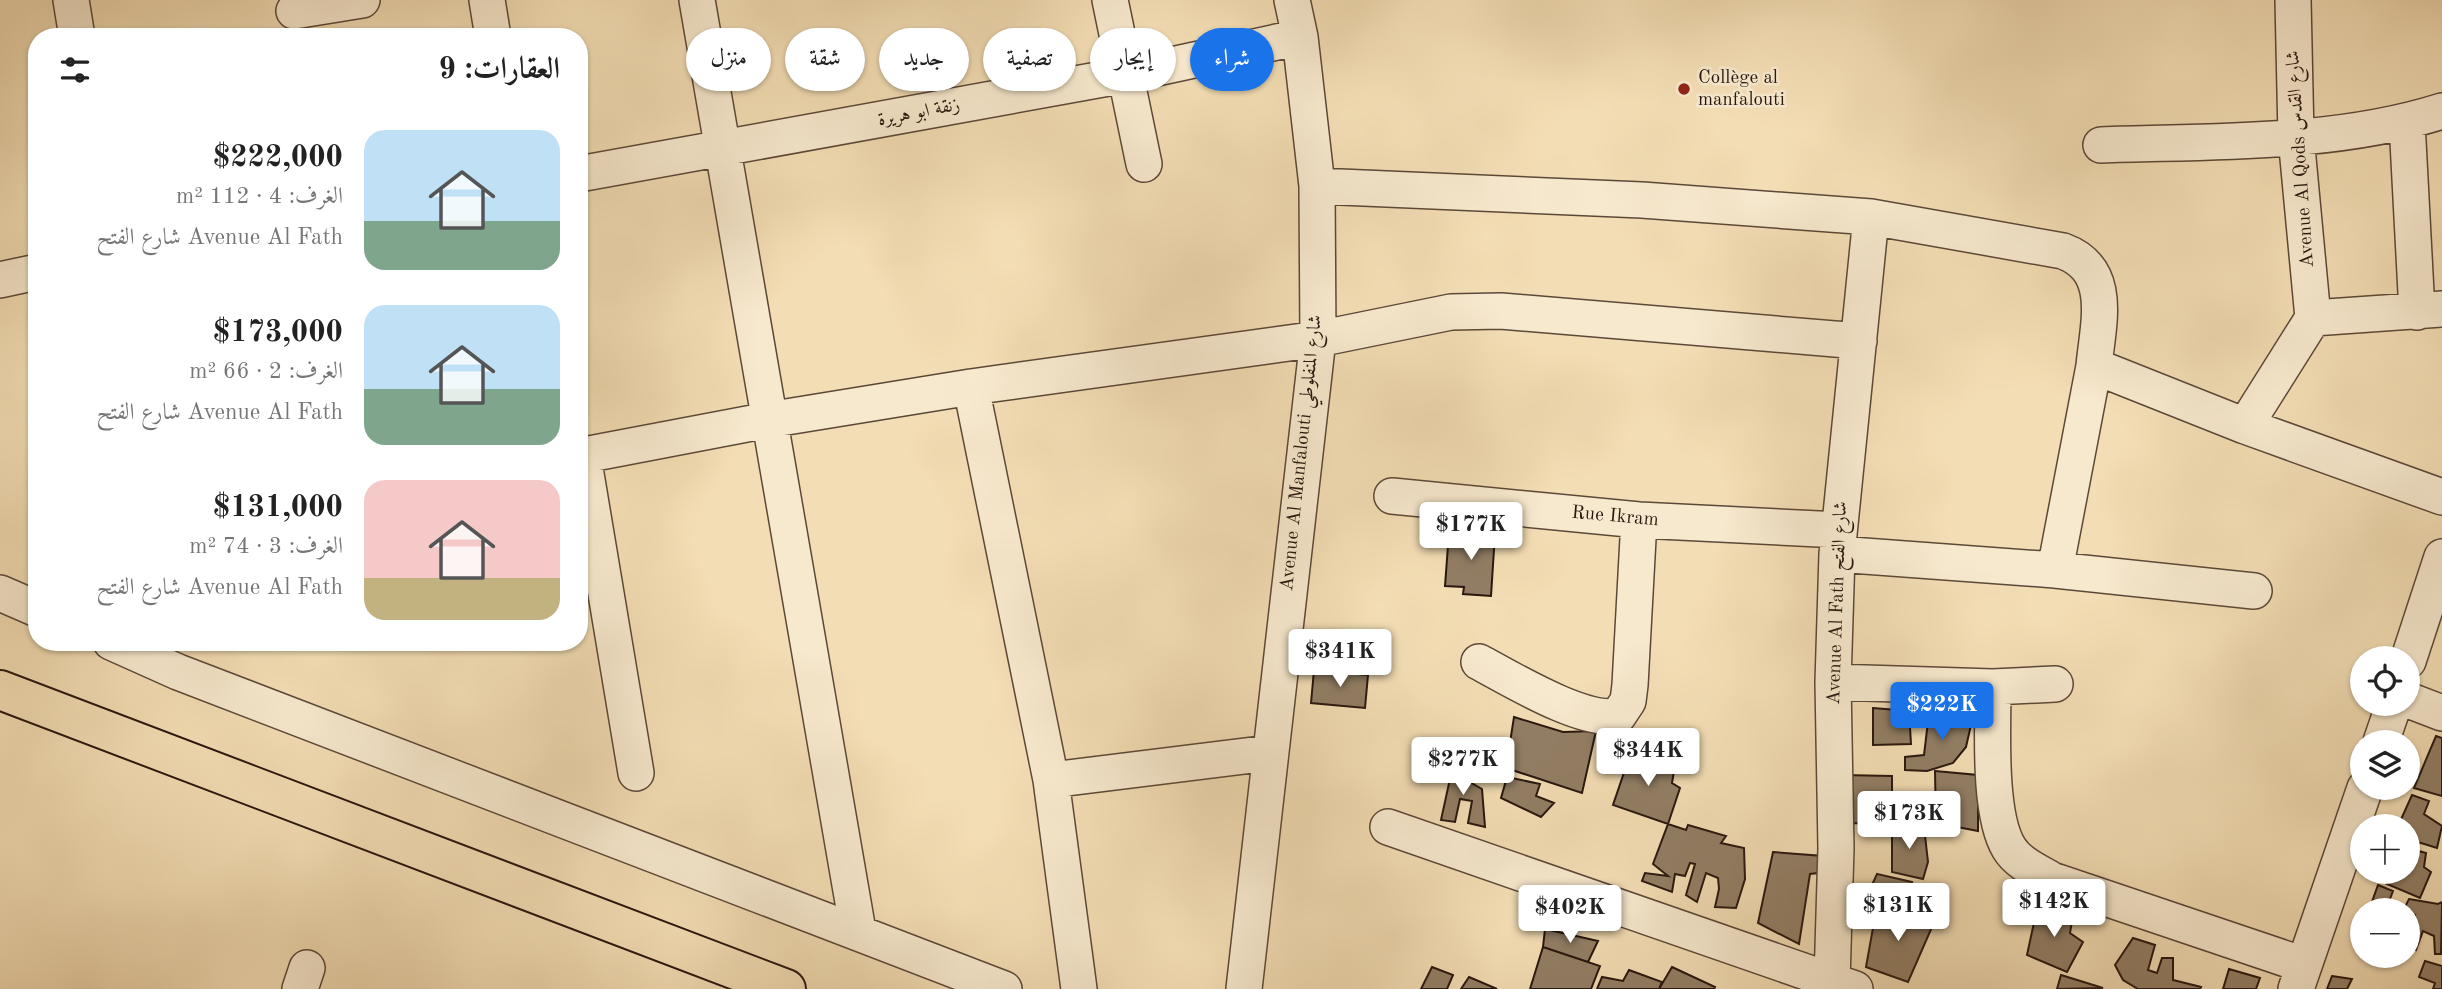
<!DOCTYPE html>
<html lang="ar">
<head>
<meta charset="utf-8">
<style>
  body { margin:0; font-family:"Old Standard TT",Amiri,serif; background:#f6f6f6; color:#222; direction:rtl; height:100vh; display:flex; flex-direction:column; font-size:26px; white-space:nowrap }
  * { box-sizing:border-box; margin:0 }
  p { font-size:23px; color:#767676 }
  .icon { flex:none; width:38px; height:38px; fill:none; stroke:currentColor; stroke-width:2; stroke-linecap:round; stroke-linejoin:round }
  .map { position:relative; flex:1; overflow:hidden; direction:ltr }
  .side { position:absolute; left:28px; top:28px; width:560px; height:623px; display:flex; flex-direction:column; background:#fff; border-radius:28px; box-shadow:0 2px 5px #0004; direction:rtl }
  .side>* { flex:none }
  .banner { position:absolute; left:609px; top:28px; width:665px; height:63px; direction:rtl; display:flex; gap:14px }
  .fabs { position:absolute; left:2350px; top:646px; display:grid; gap:14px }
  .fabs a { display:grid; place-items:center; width:70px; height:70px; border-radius:50%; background:#fff; box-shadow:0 2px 5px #0004; font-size:35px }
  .price { position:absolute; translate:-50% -60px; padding:0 16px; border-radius:7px; background:#fff; color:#222; font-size:23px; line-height:46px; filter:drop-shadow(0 2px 4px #0008) }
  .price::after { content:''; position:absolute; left:50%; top:42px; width:21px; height:16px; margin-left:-10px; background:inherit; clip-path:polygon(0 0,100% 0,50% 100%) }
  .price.selected { background:#1a73e8; color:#fff }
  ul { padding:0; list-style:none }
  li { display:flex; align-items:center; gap:21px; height:175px; padding:0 28px }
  li span { display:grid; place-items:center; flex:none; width:196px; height:140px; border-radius:21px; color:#555 }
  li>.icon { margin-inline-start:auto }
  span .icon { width:84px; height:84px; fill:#fffc; stroke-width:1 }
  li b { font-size:30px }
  h2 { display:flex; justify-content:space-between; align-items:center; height:84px; padding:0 28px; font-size:30px }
  .tag { padding:0 24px; border-radius:32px; background:#fff; box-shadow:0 2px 5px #0004; font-size:24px; line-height:63px }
  .tag.selected { background:#1a73e8; color:#fff }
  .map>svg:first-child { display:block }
</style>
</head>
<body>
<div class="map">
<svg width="2442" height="989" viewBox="0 0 2442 989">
  <rect width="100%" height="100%" fill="#f3ddb4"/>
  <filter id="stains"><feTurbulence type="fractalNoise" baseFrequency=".00286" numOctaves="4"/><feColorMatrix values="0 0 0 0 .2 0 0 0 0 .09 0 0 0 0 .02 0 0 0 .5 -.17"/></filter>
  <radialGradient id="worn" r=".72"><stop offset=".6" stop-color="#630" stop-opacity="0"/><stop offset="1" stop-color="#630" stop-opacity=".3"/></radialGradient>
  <!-- building -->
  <path fill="#927e65" stroke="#29170f" stroke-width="2" d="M1449,532l46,2 -4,62 -28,-2 1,-7 -19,-1z
    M1314,670l54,5 -3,33 -54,-5z
    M1873,708l36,3 2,33 -38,1z
    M1929,713l44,3 -7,31 -13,16 -26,8 -22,-1v-13l19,-2z
    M1514,717l49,15 33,-1 -14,62 -76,-25z
    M2436,736l6,2v58l-28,-8z
    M1631,752l44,13 -3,18 8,5 -12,36 -55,-19z
    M1453,765l18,2 -3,14 14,8 3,38 -17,-4 4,-22 -12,-2 -5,23 -14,-2z
    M1935,771l43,4v56l-42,-8z
    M1842,775l50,1v48l-51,-1z
    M1507,777l33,7 -4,12 18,7 -13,14 -40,-19z
    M2412,795l17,6 -5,13 18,12 -5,22 -29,-9v-13h-10z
    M1668,824l18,6 2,-5 38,11 -5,7 23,5 1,31 -9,29 -21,-1 4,-18 -1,-11 -12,-5 -9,29 -11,-7 9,-31 -5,-1 -5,13 -10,-2 -3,18 -30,-11 3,-8 23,3 -15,-12z
    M1892,824l32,3 4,35 -5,17 -31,-7z
    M2408,848l18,5 -2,14 7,5 -11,26 -52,-22 2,-4h38z
    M1773,852l50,4 -5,17 -8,1 -11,70 -41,-21z
    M1877,874l35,8 -7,21 -38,-7z
    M2378,885l15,6 -7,18 5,1h-22z
    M2409,899l29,5 4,-2 -1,52h-6l-1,-18 -11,-5 -7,19 -8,-5v-9l7,-21 -11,-6z
    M2038,904l35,11 -3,18 13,9 -16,30 -40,-17z
    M1923,909l9,18 -24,55 -42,-15 10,-56 31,2z
    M1545,929l53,12 -10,21 -45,-15z
    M2133,938l22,7 -7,25 9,3 5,-15h11v22l28,7 -1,2h-62l-15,-9 -8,-15z
    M1543,947l57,19 -9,23h-61z
    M2425,961l17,5v23h-9l2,-6 -16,-6z
    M1432,967l21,8 -6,14h-26z
    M1672,967l43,20 -1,2h-55z
    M2229,969l31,9 -4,11h-33z
    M1629,970l33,12 -3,7h-62l5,-12 21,4z
    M2061,975l42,13 -46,1z
    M2332,976l20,3 -5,10h-20z
    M1469,977l28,12h-36z"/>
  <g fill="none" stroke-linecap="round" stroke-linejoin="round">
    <!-- minor casing -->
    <g stroke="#5c4838" stroke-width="38">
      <path id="minor" d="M71,0l6,37
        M487,0l6,37
        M697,0l161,931
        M1110,0l34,164
        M2293,0l3,137 17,181
        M294,11l68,-11
        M2407,122l10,190
        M2101,145c111,-4 234,0 341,-34
        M579,174l546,-99 175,-38
        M1317,186l325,14 229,17 192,34c51,19 35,72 31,115l151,60 197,71
        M0,280l37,-8
        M2313,318l129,-9
        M971,387l80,393 28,209
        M2245,426l68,-108
        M579,456l189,-36 203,-33 347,-48 133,-27 50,-1 358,30
        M583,456l53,317
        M1392,496l247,24 200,10
        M1837,554l218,16 199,21
        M2055,570l39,-204
        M0,593l37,16
        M111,642l67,30 826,317
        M2408,661l34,-104
        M1479,662c32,17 104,61 139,54l10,-15 2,-16 9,-165
        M1833,682l160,5 62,-3
        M1993,687c0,41 -5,127 16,161 9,15 28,23 43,32l252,85
        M2408,700l34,13
        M2381,742l13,-38
        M1051,780l218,-27
        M1388,827l467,162
        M300,989l7,-21
        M1244,989l74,-650 -1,-153 -17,-149 -8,-37
        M1828,989l4,-8 4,-133 -3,-166 4,-128 34,-337
        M2296,989l69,-201"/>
    </g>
    <!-- primary casing -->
    <g stroke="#29170f" stroke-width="42">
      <path id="primary" d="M0,690l786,299"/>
    </g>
    <!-- minor -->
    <use href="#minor" stroke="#f7e9ce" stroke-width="35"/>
    <!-- primary -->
    <use href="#primary" stroke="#f3ddb4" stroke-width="38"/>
  </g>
  <!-- markers -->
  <circle fill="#8f2418" stroke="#f7e9ce" stroke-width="2.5" cx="1684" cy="89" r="7"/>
  <g text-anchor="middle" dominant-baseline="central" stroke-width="5" stroke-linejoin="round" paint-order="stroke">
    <!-- poi labels -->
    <g font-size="19" fill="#29170f" stroke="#f7e9ce" text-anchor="start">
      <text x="1698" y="78">Collège al<tspan x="1698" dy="22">manfalouti</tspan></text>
    </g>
    <!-- street labels -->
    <g font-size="19" fill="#29170f" stroke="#f7e9ce">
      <text transform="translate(919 113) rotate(-11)">زنقة ابو هريرة</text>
      <text transform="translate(2301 159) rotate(-94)">Avenue Al Qods شارع القدس</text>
      <text transform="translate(1302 453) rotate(-84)">Avenue Al Manfalouti شارع المنفلوطي</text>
      <text transform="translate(1615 517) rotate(5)">Rue Ikram</text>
      <text transform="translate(1838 603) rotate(-88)">Avenue Al Fath شارع الفتح</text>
    </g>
  </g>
  <rect width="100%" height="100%" filter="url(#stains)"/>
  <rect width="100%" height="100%" fill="url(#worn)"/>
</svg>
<div class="fabs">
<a><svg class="icon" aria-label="locate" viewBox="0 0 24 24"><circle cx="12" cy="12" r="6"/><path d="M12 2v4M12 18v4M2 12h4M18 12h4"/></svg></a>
<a><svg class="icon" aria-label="layers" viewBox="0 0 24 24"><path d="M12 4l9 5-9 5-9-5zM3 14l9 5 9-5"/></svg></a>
<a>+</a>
<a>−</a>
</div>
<b class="price" style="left:1471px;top:562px">$177K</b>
<b class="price" style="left:1340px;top:689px">$341K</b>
<b class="price selected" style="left:1942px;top:742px">$222K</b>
<b class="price" style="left:1648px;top:788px">$344K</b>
<b class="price" style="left:1463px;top:797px">$277K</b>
<b class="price" style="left:1909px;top:851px">$173K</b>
<b class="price" style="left:2054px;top:939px">$142K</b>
<b class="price" style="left:1898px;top:943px">$131K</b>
<b class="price" style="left:1570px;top:945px">$402K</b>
<div class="banner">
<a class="tag selected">شراء</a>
<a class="tag">إيجار</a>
<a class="tag">تصفية</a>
<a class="tag">جديد</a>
<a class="tag">شقة</a>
<a class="tag">منزل</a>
</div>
<section class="side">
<h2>العقارات: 9<svg class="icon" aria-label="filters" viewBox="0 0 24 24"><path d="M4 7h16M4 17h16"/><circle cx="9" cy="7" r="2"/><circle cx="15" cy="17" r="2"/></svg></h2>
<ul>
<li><span style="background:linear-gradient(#bfe0f5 65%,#7fa58c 0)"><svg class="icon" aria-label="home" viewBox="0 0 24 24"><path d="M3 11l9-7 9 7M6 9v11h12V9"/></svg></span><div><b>$222,000</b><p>الغرف: 4 · 112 m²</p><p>Avenue Al Fath شارع الفتح</p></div></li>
<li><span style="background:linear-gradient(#bfe0f5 60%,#7fa58c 0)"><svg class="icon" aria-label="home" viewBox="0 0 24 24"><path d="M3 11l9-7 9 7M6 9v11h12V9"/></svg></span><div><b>$173,000</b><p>الغرف: 2 · 66 m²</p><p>Avenue Al Fath شارع الفتح</p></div></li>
<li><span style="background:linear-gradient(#f6c9c9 70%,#c2b280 0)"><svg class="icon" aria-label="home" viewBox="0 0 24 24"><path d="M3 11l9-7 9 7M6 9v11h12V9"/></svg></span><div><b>$131,000</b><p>الغرف: 3 · 74 m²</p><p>Avenue Al Fath شارع الفتح</p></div></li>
</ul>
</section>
</div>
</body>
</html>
